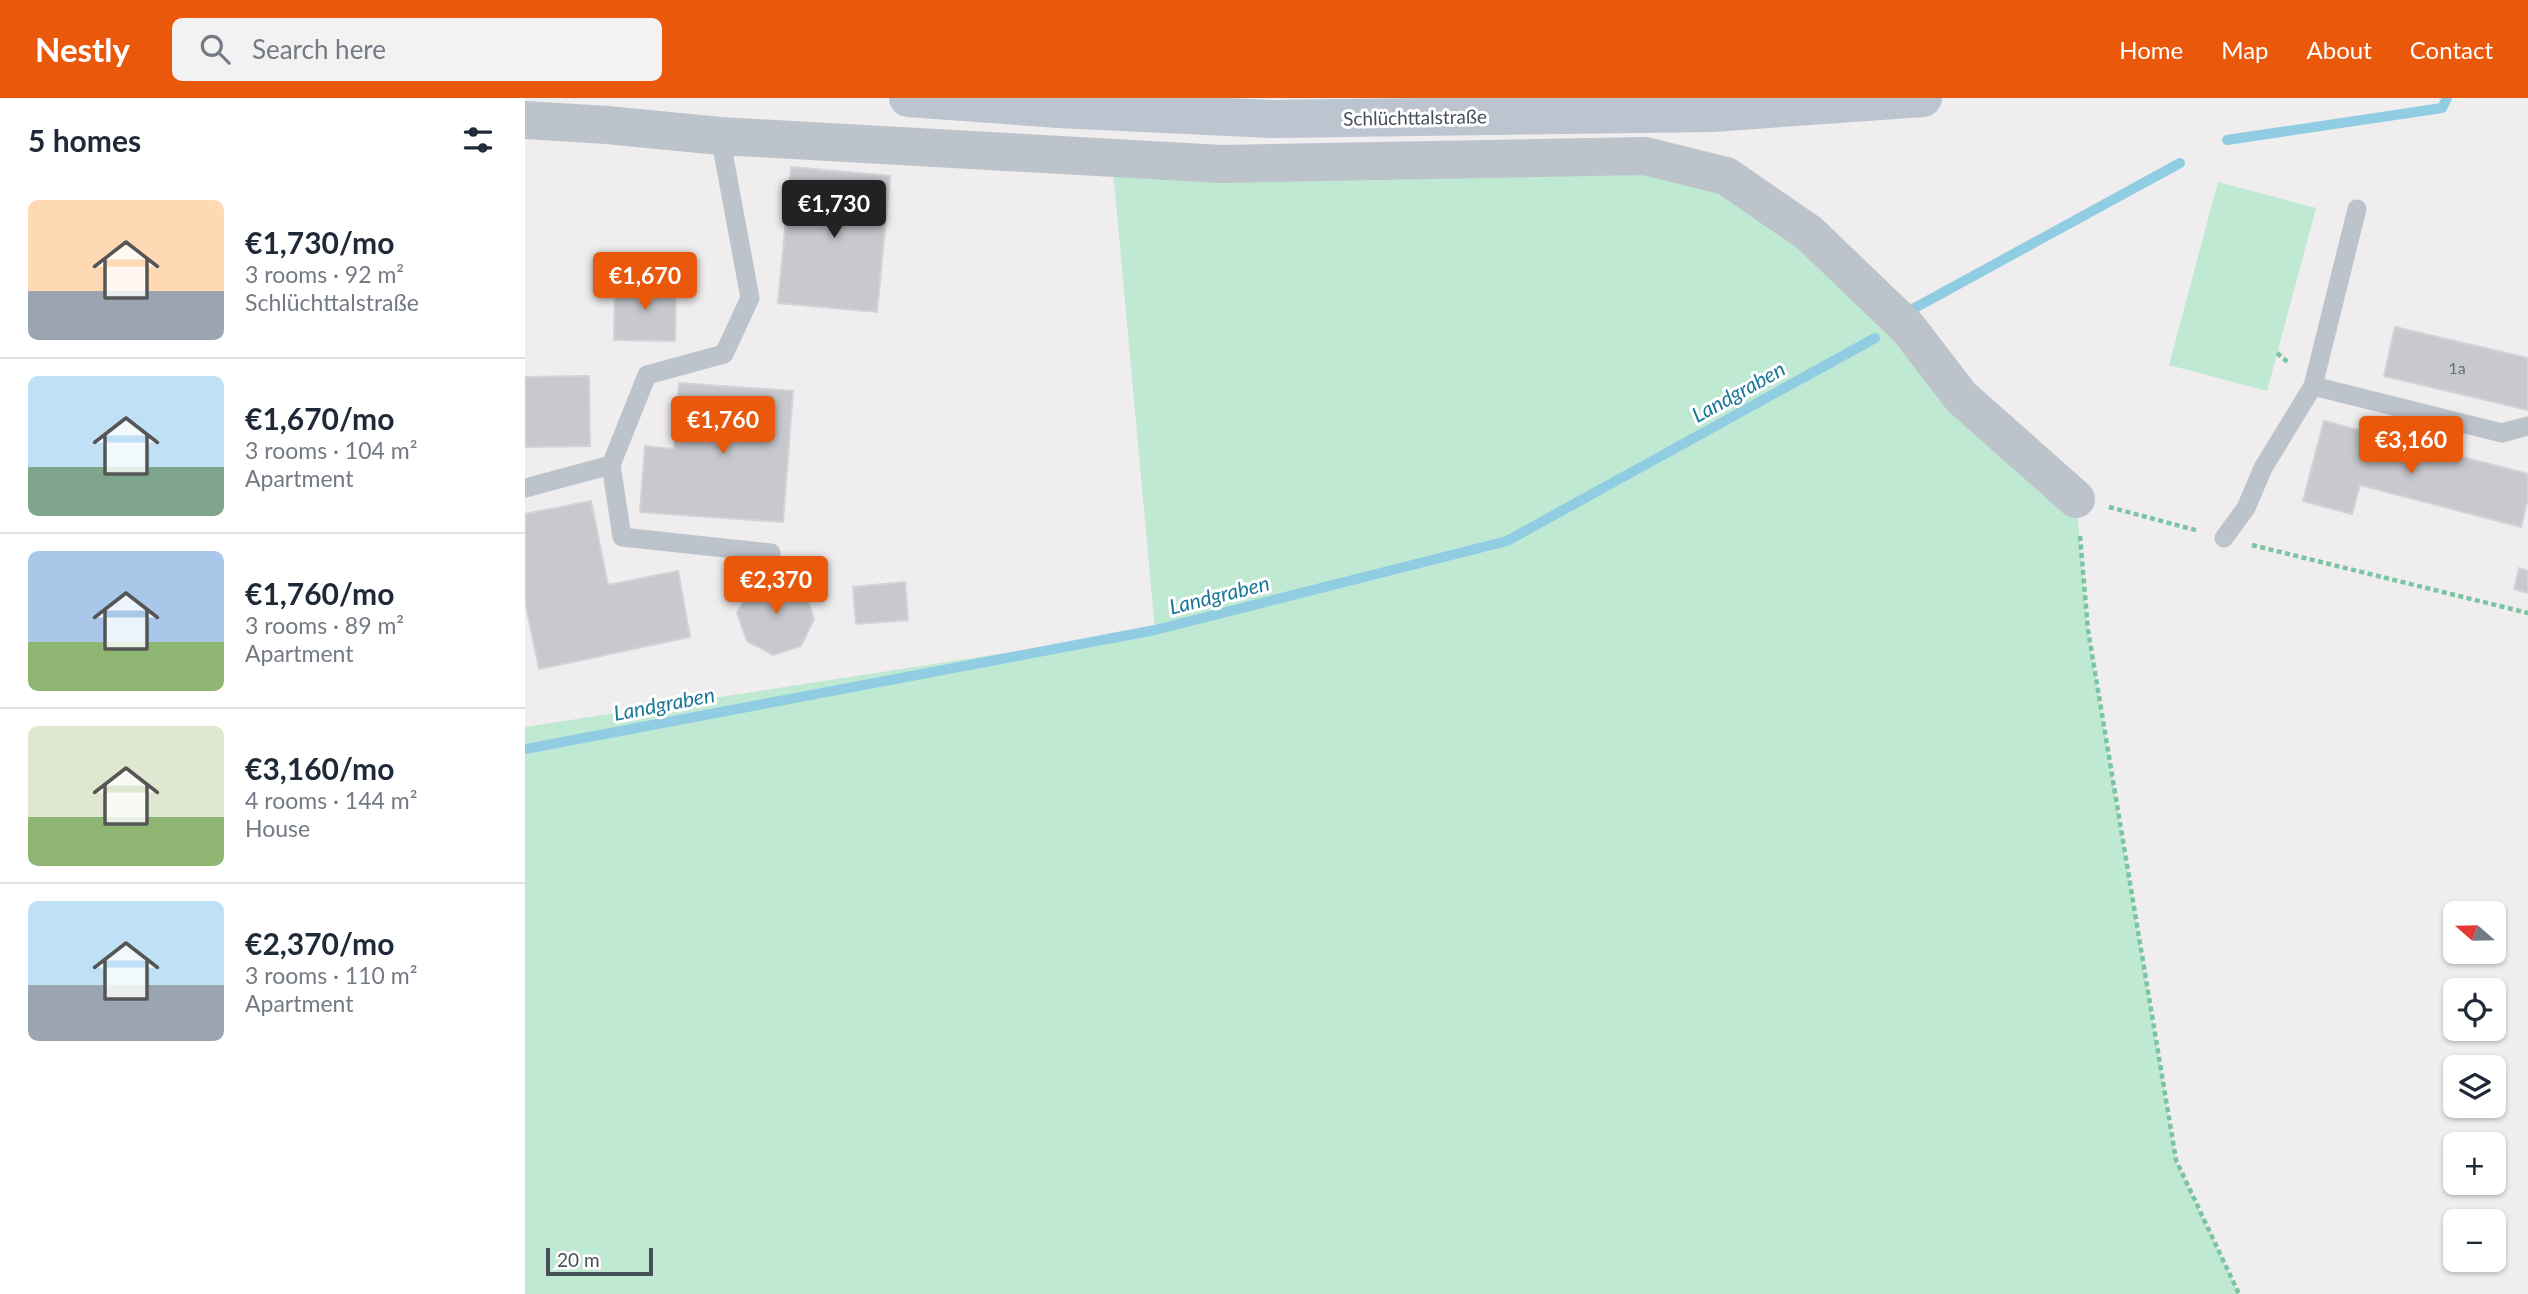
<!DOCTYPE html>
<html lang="en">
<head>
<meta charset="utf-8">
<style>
  body { margin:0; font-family:Lato,sans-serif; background:#f2f2f3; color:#1f2937; height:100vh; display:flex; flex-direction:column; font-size:26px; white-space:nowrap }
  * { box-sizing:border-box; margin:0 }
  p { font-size:23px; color:#747a83 }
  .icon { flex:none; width:38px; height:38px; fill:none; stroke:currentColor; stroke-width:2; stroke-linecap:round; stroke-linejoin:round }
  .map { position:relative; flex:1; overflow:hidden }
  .sheet { display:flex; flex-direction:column; background:#fff; width:525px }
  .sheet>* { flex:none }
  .needle { width:46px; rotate:290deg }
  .fabs { position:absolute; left:1918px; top:803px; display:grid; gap:14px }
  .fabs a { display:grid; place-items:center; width:63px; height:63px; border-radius:10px; background:#fff; box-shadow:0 2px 5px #0004; font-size:35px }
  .scale { position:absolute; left:21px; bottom:18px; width:107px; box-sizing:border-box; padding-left:7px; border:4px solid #474f58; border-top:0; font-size:19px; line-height:24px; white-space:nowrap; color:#474f58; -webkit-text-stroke:5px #fff; paint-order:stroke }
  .price { position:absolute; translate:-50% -60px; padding:0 16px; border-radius:7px; background:#ea580c; color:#fff; font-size:23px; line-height:46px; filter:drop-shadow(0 2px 4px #0008) }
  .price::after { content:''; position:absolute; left:50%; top:42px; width:21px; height:16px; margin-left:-10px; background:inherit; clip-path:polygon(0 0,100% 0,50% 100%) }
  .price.current { background:#222; color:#fff }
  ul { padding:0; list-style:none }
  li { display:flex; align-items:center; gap:21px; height:175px; padding:0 28px }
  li+li { border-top:2px solid #e0e1e3 }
  li span { display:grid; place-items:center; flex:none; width:196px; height:140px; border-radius:10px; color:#555 }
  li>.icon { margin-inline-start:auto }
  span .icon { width:84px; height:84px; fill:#fffc; stroke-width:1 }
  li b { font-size:30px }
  h2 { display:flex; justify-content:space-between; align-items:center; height:84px; padding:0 28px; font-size:30px }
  header { display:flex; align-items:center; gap:42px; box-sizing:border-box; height:98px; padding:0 35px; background:#ea580c; color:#fff }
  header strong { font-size:33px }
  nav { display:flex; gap:38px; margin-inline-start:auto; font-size:24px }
  .search { width:490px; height:63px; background:#f2f2f3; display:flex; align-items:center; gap:18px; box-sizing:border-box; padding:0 24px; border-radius:10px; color:#747a83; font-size:26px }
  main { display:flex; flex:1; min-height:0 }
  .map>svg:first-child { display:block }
</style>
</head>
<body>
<header>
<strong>Nestly</strong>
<div class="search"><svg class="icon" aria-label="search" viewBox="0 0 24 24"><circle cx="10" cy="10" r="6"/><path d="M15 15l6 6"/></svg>Search here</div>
<nav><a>Home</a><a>Map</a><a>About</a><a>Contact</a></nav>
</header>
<main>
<section class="sheet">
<h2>5 homes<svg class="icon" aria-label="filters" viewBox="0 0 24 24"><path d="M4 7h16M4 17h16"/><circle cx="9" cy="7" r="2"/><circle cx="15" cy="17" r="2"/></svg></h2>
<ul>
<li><span style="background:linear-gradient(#ffd9b3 65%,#9aa5b1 0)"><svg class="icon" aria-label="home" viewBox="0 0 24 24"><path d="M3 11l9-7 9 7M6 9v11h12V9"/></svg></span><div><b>€1,730/mo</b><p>3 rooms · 92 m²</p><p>Schlüchttalstraße</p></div></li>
<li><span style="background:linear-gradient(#bfe0f5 65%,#7fa58c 0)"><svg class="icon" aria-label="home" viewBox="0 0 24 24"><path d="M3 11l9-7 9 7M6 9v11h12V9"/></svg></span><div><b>€1,670/mo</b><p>3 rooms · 104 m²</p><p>Apartment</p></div></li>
<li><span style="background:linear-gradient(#a9c7e8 65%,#8fb573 0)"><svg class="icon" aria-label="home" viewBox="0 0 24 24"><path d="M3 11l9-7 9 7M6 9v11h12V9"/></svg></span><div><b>€1,760/mo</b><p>3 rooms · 89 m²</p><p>Apartment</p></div></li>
<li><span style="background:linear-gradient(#dfe7d0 65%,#8fb573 0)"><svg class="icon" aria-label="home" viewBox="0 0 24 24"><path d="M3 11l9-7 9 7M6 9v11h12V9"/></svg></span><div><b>€3,160/mo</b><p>4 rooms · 144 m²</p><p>House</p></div></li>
<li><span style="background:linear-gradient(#bfe0f5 60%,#9aa5b1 0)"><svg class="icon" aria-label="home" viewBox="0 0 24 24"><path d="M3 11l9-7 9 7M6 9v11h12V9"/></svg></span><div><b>€2,370/mo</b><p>3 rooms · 110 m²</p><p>Apartment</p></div></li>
</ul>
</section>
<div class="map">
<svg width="2003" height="1196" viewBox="0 0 2003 1196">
  <rect width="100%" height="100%" fill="#efeded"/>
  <!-- green -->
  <path fill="#bfe9d2" d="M587,60l614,18 350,323 12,131 88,530 63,134h-1714v-567l630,-97z
    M1693,84l98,26 -49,183 -98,-26z"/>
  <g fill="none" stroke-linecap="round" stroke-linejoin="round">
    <!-- stream -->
    <path stroke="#90cde2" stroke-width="10" d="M1702,42l215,-32 5,-10
      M1386,212l269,-147
      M0,651l630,-119 352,-89 368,-203"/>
  </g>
  <!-- building -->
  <path fill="#c7c9cf" stroke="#d1d3d8" stroke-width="2" d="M266,69l99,9 -13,136 -99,-9z
    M90,186l61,1 -1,56 -61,-1z
    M1870,229l133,31v52l-144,-34z
    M64,278l1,70 -65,1v-70z
    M154,285l114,8 -10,131 -143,-10 5,-66 29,3z
    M1799,323l204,53v25l-7,28 -161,-42 -8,29 -49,-13z
    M66,403l17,84 70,-14 12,66 -151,32 -14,-68v-87z
    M1994,470l9,3v22l-14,-4z
    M254,480l26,13 9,28 -13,27 -28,9 -26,-14 -10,-28 14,-26z
    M380,484l3,38 -52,4 -3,-37z"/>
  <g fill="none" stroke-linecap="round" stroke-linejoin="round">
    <!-- path -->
    <path stroke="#7ac4a4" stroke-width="4.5" stroke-dasharray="5 3.5" stroke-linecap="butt" d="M1752,255l13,11
      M1584,409l90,24
      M1555,438l8,94 88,530 63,134
      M1727,447l276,68"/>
    <!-- lane -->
    <path stroke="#bdc3cb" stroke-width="19" d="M1788,288l189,47 26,-7
      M86,367l11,72 149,16
      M0,390l86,-23 36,-90 77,-21 26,-56 -30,-162
      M1699,440l22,-30 17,-40 50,-82 44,-177"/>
    <!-- street -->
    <path stroke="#bdc3cb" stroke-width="38" d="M0,22l82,5 113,11 502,28 423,-8 81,20 83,57 99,95 53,69 115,102"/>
    <!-- secondary -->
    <path stroke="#bcc4cf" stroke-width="38" d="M383,0l150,11 213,10 441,-6 211,-15"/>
  </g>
  <g text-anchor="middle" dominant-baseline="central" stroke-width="6" stroke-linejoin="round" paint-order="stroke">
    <!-- number labels -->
    <g font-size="16" fill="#676e76">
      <text x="1932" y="269">1a</text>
    </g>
    <!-- street labels -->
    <g font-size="19" fill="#474f58" stroke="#fff">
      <text transform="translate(890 19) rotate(-1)">Schlüchttalstraße</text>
    </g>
    <!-- water labels -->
    <g font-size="21" font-style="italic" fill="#1a7798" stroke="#fff">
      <text transform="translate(1213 293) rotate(-29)">Landgraben</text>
      <text transform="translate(694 496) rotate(-14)">Landgraben</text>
      <text transform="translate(139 605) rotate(-11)">Landgraben</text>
    </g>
  </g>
</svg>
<div class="fabs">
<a><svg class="needle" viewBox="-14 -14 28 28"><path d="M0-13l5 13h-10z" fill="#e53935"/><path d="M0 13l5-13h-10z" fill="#747a83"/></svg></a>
<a><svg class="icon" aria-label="locate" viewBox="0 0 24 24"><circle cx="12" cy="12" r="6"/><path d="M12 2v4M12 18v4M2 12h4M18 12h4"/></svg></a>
<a><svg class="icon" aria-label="layers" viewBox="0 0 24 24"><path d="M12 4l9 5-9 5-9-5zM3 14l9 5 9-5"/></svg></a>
<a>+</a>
<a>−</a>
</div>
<div class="scale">20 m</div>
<b class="price current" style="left:309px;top:142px">€1,730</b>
<b class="price" style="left:120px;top:214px">€1,670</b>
<b class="price" style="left:198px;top:358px">€1,760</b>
<b class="price" style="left:1886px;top:378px">€3,160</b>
<b class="price" style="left:251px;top:518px">€2,370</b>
</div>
</main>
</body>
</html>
